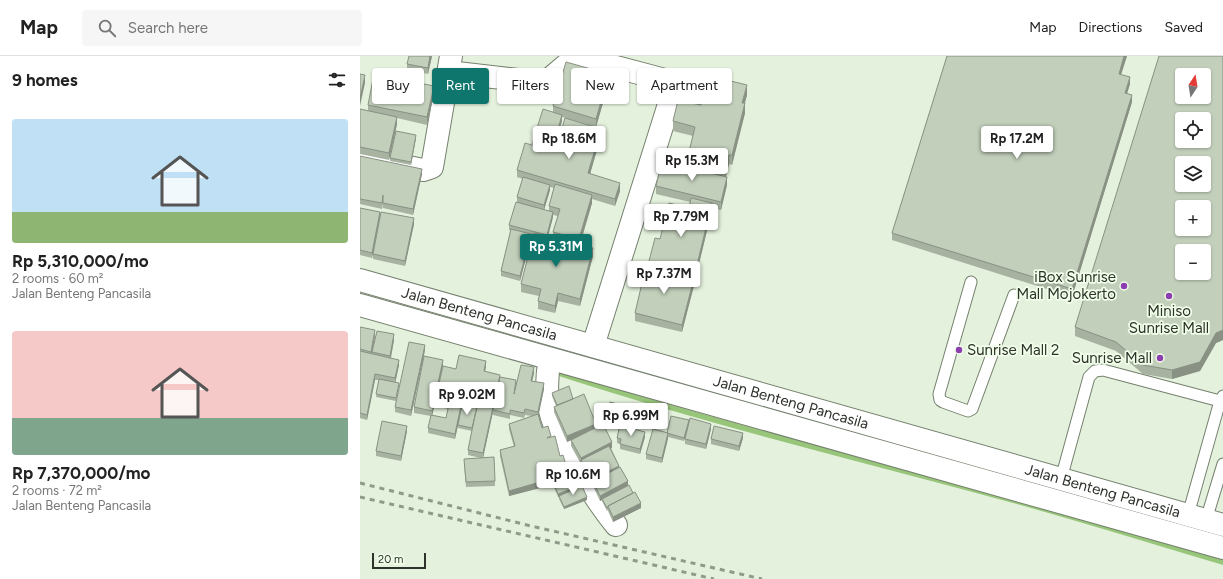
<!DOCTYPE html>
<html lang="en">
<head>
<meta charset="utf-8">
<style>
  body { margin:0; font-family:Figtree,sans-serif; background:#f6f6f6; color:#222; height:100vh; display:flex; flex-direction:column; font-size:15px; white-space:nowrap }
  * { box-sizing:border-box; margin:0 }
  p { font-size:13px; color:#767676 }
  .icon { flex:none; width:22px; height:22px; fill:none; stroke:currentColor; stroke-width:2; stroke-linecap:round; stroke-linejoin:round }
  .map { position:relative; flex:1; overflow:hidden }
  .sheet { display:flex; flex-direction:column; background:#fff; width:360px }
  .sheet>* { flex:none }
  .top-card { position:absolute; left:12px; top:12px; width:380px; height:36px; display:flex; gap:8px }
  .needle { width:26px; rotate:12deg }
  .fabs { position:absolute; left:815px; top:12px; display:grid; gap:8px }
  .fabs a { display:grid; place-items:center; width:36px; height:36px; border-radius:4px; background:#fff; box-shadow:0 1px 3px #0004; font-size:20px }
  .scale { position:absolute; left:12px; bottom:10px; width:54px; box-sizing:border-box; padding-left:4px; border:2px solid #2d322a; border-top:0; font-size:11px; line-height:14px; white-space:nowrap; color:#2d322a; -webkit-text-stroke:3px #f1fee9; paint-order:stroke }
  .price { position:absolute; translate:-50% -34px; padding:0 9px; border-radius:4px; background:#fff; color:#222; font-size:13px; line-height:26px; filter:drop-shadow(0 1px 2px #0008) }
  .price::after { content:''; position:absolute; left:50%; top:24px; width:12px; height:9px; margin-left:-6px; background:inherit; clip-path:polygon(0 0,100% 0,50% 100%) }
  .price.selected { background:#0f766e; color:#fff }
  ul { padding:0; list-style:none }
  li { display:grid; align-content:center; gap:8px; height:212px; padding:0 12px }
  li span { display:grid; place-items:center; height:124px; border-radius:4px; color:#555 }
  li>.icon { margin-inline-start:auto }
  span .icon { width:72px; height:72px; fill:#fffc; stroke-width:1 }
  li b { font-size:17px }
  h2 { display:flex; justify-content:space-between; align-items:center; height:48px; padding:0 12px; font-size:17px }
  .pill { padding:0 14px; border-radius:4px; background:#fff; box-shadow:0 1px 3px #0004; font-size:14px; line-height:36px }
  .pill.selected { background:#0f766e; color:#fff }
  header { display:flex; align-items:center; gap:24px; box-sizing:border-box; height:56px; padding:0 20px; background:#fff; border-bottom:1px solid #e0e0e0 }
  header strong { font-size:19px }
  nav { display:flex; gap:22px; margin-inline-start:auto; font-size:14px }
  .search { width:280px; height:36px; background:#f6f6f6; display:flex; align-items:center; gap:10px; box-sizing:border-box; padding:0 14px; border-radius:4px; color:#767676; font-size:15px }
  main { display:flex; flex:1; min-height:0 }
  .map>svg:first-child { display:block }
</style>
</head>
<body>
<header>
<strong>Map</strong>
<div class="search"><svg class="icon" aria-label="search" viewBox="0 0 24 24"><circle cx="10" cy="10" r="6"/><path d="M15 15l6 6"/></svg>Search here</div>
<nav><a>Map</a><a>Directions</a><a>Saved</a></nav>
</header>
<main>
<section class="sheet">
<h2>9 homes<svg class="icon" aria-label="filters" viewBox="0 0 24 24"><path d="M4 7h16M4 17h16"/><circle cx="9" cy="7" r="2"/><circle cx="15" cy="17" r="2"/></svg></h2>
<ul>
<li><span style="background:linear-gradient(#bfe0f5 75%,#8fb573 0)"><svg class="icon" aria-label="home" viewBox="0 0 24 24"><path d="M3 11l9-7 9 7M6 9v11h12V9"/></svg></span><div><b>Rp 5,310,000/mo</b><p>2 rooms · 60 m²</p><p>Jalan Benteng Pancasila</p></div></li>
<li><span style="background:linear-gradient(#f6c9c9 70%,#7fa58c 0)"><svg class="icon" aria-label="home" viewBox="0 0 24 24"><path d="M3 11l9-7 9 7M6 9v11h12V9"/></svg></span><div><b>Rp 7,370,000/mo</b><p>2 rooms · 72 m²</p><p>Jalan Benteng Pancasila</p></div></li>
</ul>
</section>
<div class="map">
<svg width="863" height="523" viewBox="0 0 863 523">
  <rect width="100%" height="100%" fill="#e4f1dc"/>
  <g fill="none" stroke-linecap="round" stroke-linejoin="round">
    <!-- stream -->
    <path stroke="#97c579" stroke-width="5.5" d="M192,315c143,47 290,83 435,122 79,21 158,46 236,69"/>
    <!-- service casing -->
    <g stroke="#75806e" stroke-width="13">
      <path id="service" d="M611,226l-32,112 1,6 3,2 25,9 4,-2 42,-114
        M701,423l28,-102 6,-6 8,-1 117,31
        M828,459l32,-114 3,-5
        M846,464l17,-56"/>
    </g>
    <!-- minor casing -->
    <g stroke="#75806e" stroke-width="24">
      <path id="minor" d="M88,16l97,11 27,-23 10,-2 83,22 4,3 3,12 -2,6 -77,245
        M0,101l63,13 9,-3 19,-111
        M190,303c-10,48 6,73 30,113 11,19 22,36 36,53"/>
    </g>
    <!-- tertiary casing -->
    <g stroke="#75806e" stroke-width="24">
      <g id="tertiary">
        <path id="s1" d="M0,224l863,245"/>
        <path d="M0,249l863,243"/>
      </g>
    </g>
    <!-- service -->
    <use href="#service" stroke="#fff" stroke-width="11"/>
    <!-- minor -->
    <use href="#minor" stroke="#fff" stroke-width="22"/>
    <!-- tertiary -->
    <use href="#tertiary" stroke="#fff" stroke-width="22"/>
    <!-- rail -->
    <path stroke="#90998a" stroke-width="3" stroke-dasharray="5 5" stroke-linecap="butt" d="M0,427l171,43 231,53
      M0,441l354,82"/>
  </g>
  <!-- wall -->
  <path fill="#a7b2a1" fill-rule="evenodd" d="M72,0l-4,18 -21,-5v-5z
    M587,0h180l-6,18 9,10 -3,9 5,9 -60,195 -180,-57v-7z
    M863,0v284l-7,3 -16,28 -28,8 -29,-5 -27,-23 -41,-15v-9z
    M249,26l-13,45 -34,-10v4l-9,31h2l46,-16 -11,38 30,17 -5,15 -23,-7v4l-12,42 13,11 -13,50 -22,-5 -3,12 -17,-4v-8l1,-5 -18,-4v-8l12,-48h-2v3l-11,42 -19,-5v-5l10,-41h-2v-5l8,-23v-5l6,-18 -6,-2v-7l15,-25v-1l21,-32v-6zM190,131l4,1 -5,18v5l-5,-1 6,-20zM193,159l5,1 -5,16v6l-5,-1 5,-20z
    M321,36l66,3 -2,8v10l-13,52 -3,-1 -3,13 1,8 -6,25 -9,-2v2l-30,122 -47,-11v-8l13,-48 12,-26 29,-31 1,-6 -34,-8v-8l31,-19v-7l6,-24 -20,-5v-10l8,-20z
    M74,38l-7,31 -30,-7v6l-8,36 -29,-6v-45l8,2v-6z
    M56,82l-5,27 -21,-4v-3z
    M0,100l62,18 -9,41 -30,-7v-4l-1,5 -22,-5z
    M0,152l20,4 -8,46 -12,-3z
    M54,168l-9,42 -32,-7v-5z
    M0,271l15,9 -3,18v-2l22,-12 -3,18 8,7 -4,18h4l-3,18 -20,-4 3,-17h-4l-8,40 -7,-2z
    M65,294l-14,66 -16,-4v-5z
    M83,309l-11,50 14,3 2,-9 -13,-3v-5l21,-32 30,-3 -1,6 15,7 16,6 18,-12 -2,8 12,8 -6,27 4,12 9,9 9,19 8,20 13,11 6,13 -23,9 -5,-10v-2h-1l-5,-12v-3l7,-3 -20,5v4l-31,8 -9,-40v-6l14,-3 -5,-18v-5l23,-8 -7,-1 -1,3 -14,-3v4l-17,-4v-4l-10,47 12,23v5l-29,1 -2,-23 17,-6 -13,-3v-5l4,-19 -14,-3 4,-21 -7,32 -27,-6v-5l3,-12 -17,-3v-6z
    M192,337l21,6 39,49h-1l17,38 13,22 -28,14 -5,-11v-1l-1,1 -5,-10v-1l-2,1 -7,-15v-2l-2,1 -10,-20v-2v1l-10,-18v-6l6,-3 -10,5 -13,-30v-5l2,-1 -4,-10z
    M268,354l-5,16 22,11 -5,17 -20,-5v-5l-3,-1v-5l2,-11 -14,-4v-3z
    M329,367l-5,18 -16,-4 -6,26 -16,-4v-5l21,-21z
    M351,373l-5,20 -21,-5v-5z
    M47,375l-6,30 -25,-5v-5z
    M383,382l-4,13 -28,-7v-5z"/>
  <!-- shaded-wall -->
  <path fill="#889183" d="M70,0h2l-4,18v-6z
    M764,0h3l-8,25v-7z
    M249,18v8l-13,45v-8z
    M5,19v8l-5,23v-8z
    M770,21v7l-5,16v-7z
    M387,29v10l-5,17v-9z
    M74,30v8l-7,31v-8z
    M772,39v7l-60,195v-8z
    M385,47v10l-13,52v-10z
    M202,59v6l-10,34v-5z
    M37,61v7l-8,36v-7z
    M241,73v7l-13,45v-8z
    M56,79v3l-5,27v-3z
    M369,99v9l-4,15v-10z
    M62,113v5l-9,41v-6z
    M367,121v8l-6,25v-8z
    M260,127v8l-5,15v-7z
    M190,129v5l-6,20v-5z
    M232,139v8l-13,44v-8z
    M352,147v7l-18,75v-8z
    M20,156v5l-8,41v-5z
    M193,156v5l-6,23v-5z
    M54,162v6l-9,42v-5z
    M171,178v5l-11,42v-5z
    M233,192v8l-13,50v-7z
    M334,222v8l-12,46v-7z
    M198,237v8l-3,12v-7z
    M15,274v6l-4,21v-5z
    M863,274v10l-7,3 -16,28 -28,8v-9l44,-37z
    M34,278v6l-4,21v-5z
    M65,289v5l-14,66v-6z
    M39,304v5l-4,19v-6z
    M83,304v5l-11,52v-6z
    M126,305v5l-2,11v-6z
    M174,311v6l-3,13v-5z
    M15,318v6l-8,40v-5z
    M140,319v5l-17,78v-5z
    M184,327v6l-6,29v-6z
    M102,345v6l-7,32v-5z
    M268,351v3l-5,18v-3z
    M329,364v3l-5,18v-3z
    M236,368v5l-29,13v-6z
    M351,368v5l-5,20v-5z
    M47,370v5l-6,30v-5z
    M285,376v5l-5,17v-5z
    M308,377v6l-6,24v-5z
    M383,377v5l-4,13v-5z
    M252,386v6l-29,15 -2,-3v4v-6z
    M259,410v5l-26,10v3l-2,1v-5z
    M208,416v5l-28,7v4l-31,8v-5l30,-12z
    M268,425v6l-26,12v1l-2,1v-5z
    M221,429v3l-23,9v-3z
    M227,441v3l-23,9v-2z
    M281,447v5l-28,14v-5z"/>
  <!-- building -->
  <path fill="#c2cfbb" stroke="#889183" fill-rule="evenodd" d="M49,0h21l-2,12 -21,-4z
    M587,0h177l-5,18 11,3 -5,16 7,2 -60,194 -180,-56z
    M799,0h64v274l-7,3 -16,29 -28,8 -29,-5 -27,-23 -41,-15zM822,19h22v22h-22zM822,63h22v22h-22zM822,107h22v22h-22zM822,151h22v22h-22zM822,195h22v22h-22z
    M206,6l43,12 -13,45 -43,-13z
    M326,14l61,15 -5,18h3l-13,52h-3l-4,14 -38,-9 8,-33 -22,-6 5,-21 23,5 2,-8 -22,-5z
    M0,18l5,1 -5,23z
    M14,18l60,12 -7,31 -59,-12z
    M0,53l37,8 -8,36 -29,-6z
    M183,53l19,6 -10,35 -20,-6z
    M205,62l36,11 -13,44 32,10 -5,16 -98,-29 8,-27 30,9z
    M36,75l20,4 -5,27 -21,-4z
    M0,100l62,13 -9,40 -30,-6v-8l-1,8 -22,-4z
    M302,105l65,16 -6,25 -65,-16z
    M163,121l27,8 -6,20 -27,-8z
    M195,128l37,11 -13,44 -26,-7 7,-23 -11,-3z
    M331,142l21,5 -18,74 -46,-12 7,-27 5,1 9,-36 20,5z
    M156,146l37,10 -6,23 -38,-10z
    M0,152l20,4 -8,41 -12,-3z
    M21,156l33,6 -9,43 -32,-7z
    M151,173l20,5 -11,42 -19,-5z
    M174,177l59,15 -13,51 -22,-6 -3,13 -17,-5 3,-12 -20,-5z
    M286,210l48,12 -12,47 -47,-12z
    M0,271l15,3 -4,22 -11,-3z
    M17,275l17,3 -4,22 -18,-4z
    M49,286l16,3 -14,65 -16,-3z
    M0,295l39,9 -4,18 -20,-4 -8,41 -7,-2z
    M99,299l27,6 -2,10 16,4 -17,78 -15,-3 9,-45 -15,-4 -7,33 -27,-6 3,-13 15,3 3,-14 -14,-3 8,-35 13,3z
    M64,300l19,4 -11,51 -18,-4z
    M161,309l13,2 -3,14 13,2 -6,29 -13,-3 -1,4 -14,-3v4l-17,-4 7,-33 16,3 -2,14z
    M19,323l20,4 -3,15 -20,-4z
    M209,330l4,13 -16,6 -5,-12z
    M224,338l12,30 -29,12 -13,-29z
    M250,346l18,5 -5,18 -18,-5z
    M102,349l15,3 -5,20 -14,-3z
    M178,358l4,14 6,-2 3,10 -4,2 8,-2 5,20 3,-1 5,17 -29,7 1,3 -31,9 -9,-41 15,-4 -6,-22z
    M311,360l18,4 -5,18 -17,-5z
    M330,362l21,6 -5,20 -21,-5z
    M22,365l25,5 -6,30 -25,-5z
    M243,368l9,18 -31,16 -10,-18z
    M260,369l25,7 -5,17 -20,-5 1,-5 -4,-1z
    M354,370l29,7 -4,13 -28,-7z
    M293,373l15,4 -6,25 -16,-4z
    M249,390l10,20 -28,14 -10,-20z
    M134,401l1,24 -29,1 -2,-23z
    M260,411l8,14 -28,15 -7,-15z
    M216,417l5,12 -23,9 -5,-12z
    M269,429l4,8 -25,13v1l-1,1 -5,-9z
    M222,430l5,11 -23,10 -5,-11z
    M275,436l6,11 -28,14 -5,-11z"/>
  <!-- markers -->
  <g fill="#8c3eaf" stroke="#f1fee9" stroke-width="1.5">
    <circle cx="764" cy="230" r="4"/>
    <circle cx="809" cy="240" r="4"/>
    <circle cx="599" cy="294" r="4"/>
    <circle cx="800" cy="302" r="4"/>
  </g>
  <g text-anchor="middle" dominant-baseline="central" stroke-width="3.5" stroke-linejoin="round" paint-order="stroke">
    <!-- poi labels -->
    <g font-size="15" fill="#2d322a" stroke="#f1fee9" text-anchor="end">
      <text x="756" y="221">iBox Sunrise<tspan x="756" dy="17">Mall Mojokerto</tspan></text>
      <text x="809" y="255" text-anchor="middle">Miniso<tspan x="809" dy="17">Sunrise Mall</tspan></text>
      <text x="607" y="294" text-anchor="start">Sunrise Mall 2</text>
      <text x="792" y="302">Sunrise Mall</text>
    </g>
    <!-- street labels -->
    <g font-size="15" fill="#2d322a" stroke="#f1fee9">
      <text stroke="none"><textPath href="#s1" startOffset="124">Jalan Benteng Pancasila</textPath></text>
      <text stroke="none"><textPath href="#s1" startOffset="448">Jalan Benteng Pancasila</textPath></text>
      <text stroke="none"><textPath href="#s1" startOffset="772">Jalan Benteng Pancasila</textPath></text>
    </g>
  </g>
</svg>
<div class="fabs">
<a><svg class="needle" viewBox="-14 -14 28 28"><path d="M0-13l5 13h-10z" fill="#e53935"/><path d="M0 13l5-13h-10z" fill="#767676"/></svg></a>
<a><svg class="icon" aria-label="locate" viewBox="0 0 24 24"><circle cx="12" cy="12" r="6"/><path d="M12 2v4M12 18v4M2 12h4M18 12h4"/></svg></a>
<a><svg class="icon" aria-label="layers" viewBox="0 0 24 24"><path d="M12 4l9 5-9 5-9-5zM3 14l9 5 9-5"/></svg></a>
<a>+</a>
<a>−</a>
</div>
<div class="scale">20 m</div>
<b class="price" style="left:209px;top:104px">Rp 18.6M</b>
<b class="price" style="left:657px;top:104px">Rp 17.2M</b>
<b class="price" style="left:332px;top:126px">Rp 15.3M</b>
<b class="price" style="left:321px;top:182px">Rp 7.79M</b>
<b class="price selected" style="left:196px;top:212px">Rp 5.31M</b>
<b class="price" style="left:304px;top:239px">Rp 7.37M</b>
<b class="price" style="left:107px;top:360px">Rp 9.02M</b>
<b class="price" style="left:271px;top:381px">Rp 6.99M</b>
<b class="price" style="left:213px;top:440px">Rp 10.6M</b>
<div class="top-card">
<a class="pill">Buy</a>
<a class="pill selected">Rent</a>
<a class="pill">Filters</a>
<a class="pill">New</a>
<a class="pill">Apartment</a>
</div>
</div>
</main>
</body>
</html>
